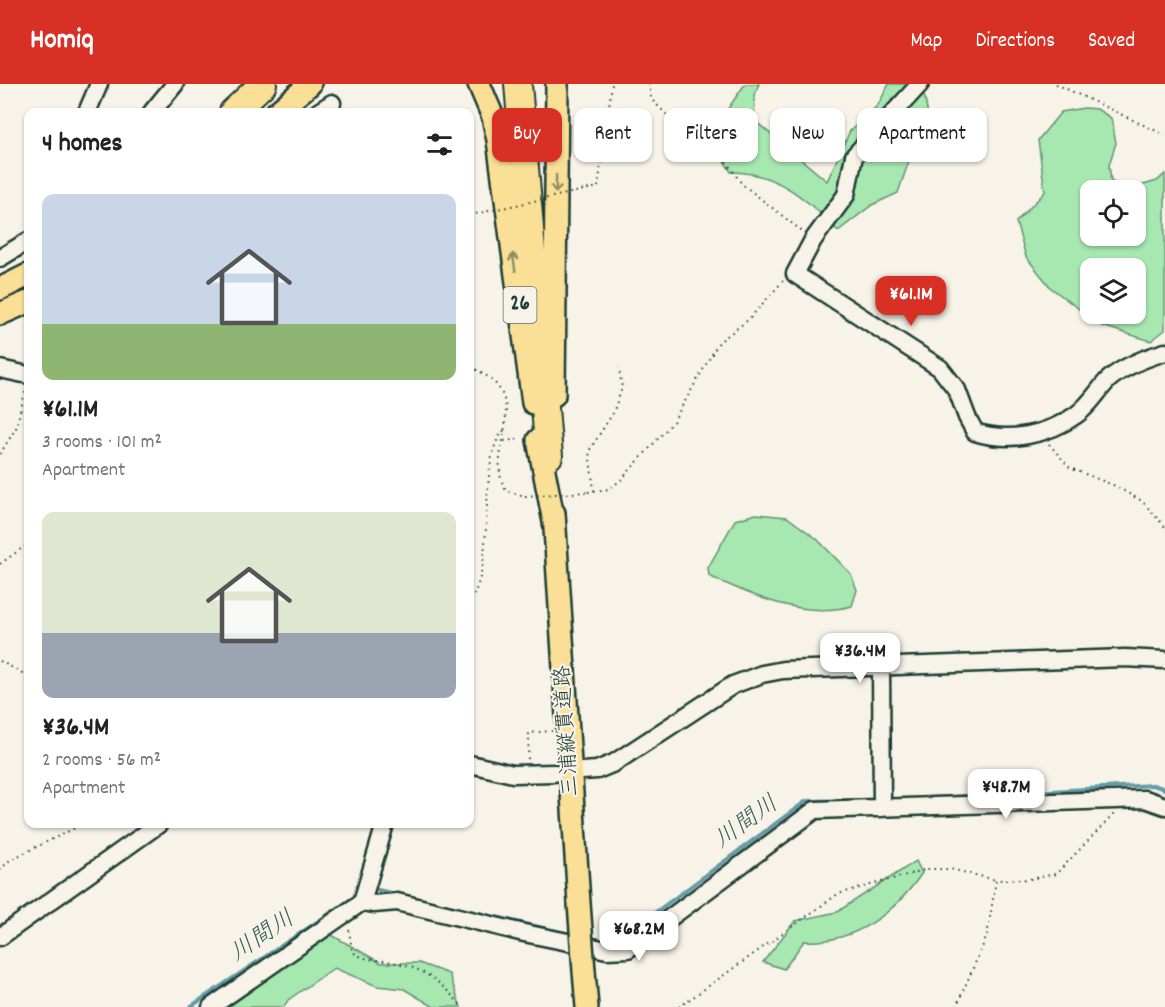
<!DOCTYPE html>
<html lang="en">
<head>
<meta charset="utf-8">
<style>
  body { margin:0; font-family:Dekko,"Klee One",sans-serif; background:#f6f6f6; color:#222; height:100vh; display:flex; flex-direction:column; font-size:22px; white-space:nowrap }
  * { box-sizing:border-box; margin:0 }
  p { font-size:20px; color:#767676 }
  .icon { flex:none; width:33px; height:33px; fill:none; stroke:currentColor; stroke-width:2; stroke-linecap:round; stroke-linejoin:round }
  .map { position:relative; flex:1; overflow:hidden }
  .side { position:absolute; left:24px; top:24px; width:450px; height:720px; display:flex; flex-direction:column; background:#fff; border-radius:12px; box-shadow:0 2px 4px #0004 }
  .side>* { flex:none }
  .banner { position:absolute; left:492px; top:24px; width:570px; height:54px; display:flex; gap:12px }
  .controls { position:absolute; left:1080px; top:96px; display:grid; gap:12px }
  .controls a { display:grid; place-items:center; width:66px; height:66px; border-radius:12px; background:#fff; box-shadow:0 2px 4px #0004; font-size:30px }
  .price { position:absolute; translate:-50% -51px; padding:0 14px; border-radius:12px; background:#fff; color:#222; font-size:20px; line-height:39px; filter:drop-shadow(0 2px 3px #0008) }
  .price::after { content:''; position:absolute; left:50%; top:36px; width:18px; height:14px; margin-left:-9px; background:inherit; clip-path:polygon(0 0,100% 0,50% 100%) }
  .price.selected { background:#d93025; color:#fff }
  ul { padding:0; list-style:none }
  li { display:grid; align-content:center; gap:12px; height:318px; padding:0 18px }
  li span { display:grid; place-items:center; height:186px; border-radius:12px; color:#555 }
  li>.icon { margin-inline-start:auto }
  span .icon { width:108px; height:108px; fill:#fffc; stroke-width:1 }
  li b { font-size:26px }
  h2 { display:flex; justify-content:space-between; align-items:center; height:72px; padding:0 18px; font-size:26px }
  .pill { padding:0 21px; border-radius:12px; background:#fff; box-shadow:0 2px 4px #0004; font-size:21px; line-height:54px }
  .pill.selected { background:#d93025; color:#fff }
  header { display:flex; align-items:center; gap:36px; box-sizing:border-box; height:84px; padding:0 30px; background:#d93025; color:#fff }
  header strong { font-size:28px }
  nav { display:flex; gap:33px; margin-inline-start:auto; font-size:21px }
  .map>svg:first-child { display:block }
</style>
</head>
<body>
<header>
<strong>Homiq</strong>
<nav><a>Map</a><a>Directions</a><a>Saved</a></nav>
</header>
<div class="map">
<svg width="1165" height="923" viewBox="0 0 1165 923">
  <rect width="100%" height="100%" fill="#f7f3e8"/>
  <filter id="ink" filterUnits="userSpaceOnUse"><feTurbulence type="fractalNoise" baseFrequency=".0167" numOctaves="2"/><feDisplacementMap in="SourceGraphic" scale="12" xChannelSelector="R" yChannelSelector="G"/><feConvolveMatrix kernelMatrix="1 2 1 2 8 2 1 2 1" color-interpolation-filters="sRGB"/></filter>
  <g filter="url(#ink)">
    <!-- green -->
    <path fill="#a7e7b0" stroke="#639272" stroke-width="1.5" fill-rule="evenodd" d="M745,0h14l-5,11 1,26 72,60 23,-50 28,-26 11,-21h33l7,36 -8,22 -11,16 -12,35 -26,12 -34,26c-30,-31 -61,-59 -107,-59l-15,-24 2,-25z
      M1084,24l13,1 14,9 5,25 -7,22 2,16 14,9h-35v46h46v-46h-10l31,-9 8,-7v156l-14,11 -49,-15 -51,-38 -25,-31 -10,-35 29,-30 -7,-52 23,-28zM1090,184h46v46h-46z
      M756,430l31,3 30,22 34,35 6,16 -5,16c-49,13 -99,-10 -143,-30l-1,-8 27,-48z
      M916,777l6,12c-27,40 -68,71 -118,68l-20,28 -21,-7 32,-41 42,-9z
      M328,849l53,30h38l30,11 12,33h-27l-30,-18 -27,-3 -43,-18 -46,32 -4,7h-58l66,-55z"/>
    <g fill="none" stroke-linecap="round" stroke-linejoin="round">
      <!-- stream -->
      <path stroke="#659ba7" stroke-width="4" d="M933,714l220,-13 12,4
        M378,806l196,45
        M614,859l192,-142 53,-1
        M190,923l163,-109"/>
      <!-- minor casing -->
      <g stroke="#1f3d34" stroke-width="21">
        <path id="minor" d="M920,0l-66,72 -8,39 -33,45 -18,34 145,94 17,22 10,27 8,15c33,11 73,3 101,-17 13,-9 21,-23 31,-34 15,-14 38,-23 58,-29
          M87,28l12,-28
          M152,28l23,-28
          M318,28l14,-9
          M0,174l28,-17
          M0,285l28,6
          M881,582l1,142
          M470,680l43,10 41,-1
          M582,687l15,-1 17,-7 119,-78 29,-11 21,-4 342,-12 40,2
          M362,818l12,2 23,-2 127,31 83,17 21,-1 187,-139 330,-11 20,7
          M0,853l159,-113
          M211,923l151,-105 23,-78"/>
      </g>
      <!-- major casing -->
      <g stroke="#1f3d34" stroke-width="26">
        <path id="major" d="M479,0l14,33 5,23 35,263
          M277,28l33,-28
          M0,205l28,-14
          M0,230l28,-12
          M554,311l3,-311
          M538,356l17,87
          M554,429l25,390
          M584,887l3,36"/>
      </g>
      <!-- highway casing -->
      <g stroke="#1f3d34" stroke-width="30">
        <path id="highway" d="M518,0l31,372
          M233,28l30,-28"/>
      </g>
      <!-- path -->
      <path stroke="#1f3d34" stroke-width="2" stroke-dasharray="1.5 4.5" stroke-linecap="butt" d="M649,0l2,15 16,16 46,28 29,41 61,48
        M1056,0l109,51
        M598,103l14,-103
        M470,283c71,29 10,88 37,124l18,5
        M504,357l17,-2
        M1049,360l21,24 43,17 29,16 23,26
        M0,370l16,-26 10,-40
        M594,407l15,-2 12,-9 52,-58 46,-80 29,-22 35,-39
        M588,408l6,-1 -5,-40 24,-38 9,-25 -3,-20
        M0,480l28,-20
        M470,516c28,-36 5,-148 36,-171
        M0,577l28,15
        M528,675l1,-26 23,-2
        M0,786l10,-10 73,-36
        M349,846l3,21c12,11 29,8 45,12 28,6 47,22 65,44
        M679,923l159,-113 90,-25h22l46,11
        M956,923l31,-71 9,-56 34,-1 26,-5 58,-60"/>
      <!-- minor -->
      <use href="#minor" stroke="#f7f3e8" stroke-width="16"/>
      <!-- major -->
      <use href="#major" stroke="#fadf96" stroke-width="21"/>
      <!-- highway -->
      <use href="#highway" stroke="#fadf96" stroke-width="26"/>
      <!-- major-bridge casing -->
      <g stroke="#1f3d34" stroke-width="26" stroke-linecap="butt">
        <path id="major-bridge" d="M579,819l5,68"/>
      </g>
      <!-- path-bridge -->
      <path stroke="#1f3d34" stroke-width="2" stroke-dasharray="1.5 4.5" stroke-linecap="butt" d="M470,131l128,-28
        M525,412l63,-4"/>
      <!-- major-bridge -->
      <use href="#major-bridge" stroke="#fadf96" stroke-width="21"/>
    </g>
    <!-- one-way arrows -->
    <defs><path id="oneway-shaft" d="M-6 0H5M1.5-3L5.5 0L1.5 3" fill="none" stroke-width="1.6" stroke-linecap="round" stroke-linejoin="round" transform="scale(1.5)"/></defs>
    <g stroke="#8c8e65">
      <use href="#oneway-shaft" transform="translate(556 100) rotate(91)"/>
      <use href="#oneway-shaft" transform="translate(514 178) rotate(-98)"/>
    </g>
  </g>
  <g text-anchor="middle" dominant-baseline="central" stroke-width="4.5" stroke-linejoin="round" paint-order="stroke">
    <!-- shield labels -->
    <rect fill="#f7f3e8" stroke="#60746a" stroke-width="1.5" x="503.5" y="203" width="33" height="36" rx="4.5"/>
    <g font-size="21" font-weight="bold" fill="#1f3d34">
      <text x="520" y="221">26</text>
    </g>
    <!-- street labels -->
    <g font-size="22" fill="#1f3d34" stroke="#f7f3e8">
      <text transform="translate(568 647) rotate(-94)">三浦縦貫道路</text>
    </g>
    <!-- water labels -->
    <g font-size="24" font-style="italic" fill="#365c5a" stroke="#f7f3e8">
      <text transform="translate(747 739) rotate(-36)">川間川</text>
      <text transform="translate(263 853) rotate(-34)">川間川</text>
    </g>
  </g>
</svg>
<div class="controls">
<a><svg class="icon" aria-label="locate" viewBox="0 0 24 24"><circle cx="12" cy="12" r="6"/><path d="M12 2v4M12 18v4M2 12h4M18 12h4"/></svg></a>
<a><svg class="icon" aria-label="layers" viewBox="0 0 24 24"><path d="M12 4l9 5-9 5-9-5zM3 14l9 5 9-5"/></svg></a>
</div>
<b class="price selected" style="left:911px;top:243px">¥61.1M</b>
<b class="price" style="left:860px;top:600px">¥36.4M</b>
<b class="price" style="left:1006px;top:736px">¥48.7M</b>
<b class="price" style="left:639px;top:878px">¥68.2M</b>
<div class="banner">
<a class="pill selected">Buy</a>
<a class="pill">Rent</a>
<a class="pill">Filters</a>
<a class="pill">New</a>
<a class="pill">Apartment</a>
</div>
<section class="side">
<h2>4 homes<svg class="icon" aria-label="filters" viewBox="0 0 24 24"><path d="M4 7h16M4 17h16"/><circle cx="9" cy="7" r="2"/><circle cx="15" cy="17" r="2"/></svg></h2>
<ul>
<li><span style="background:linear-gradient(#c9d6e8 70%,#8fb573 0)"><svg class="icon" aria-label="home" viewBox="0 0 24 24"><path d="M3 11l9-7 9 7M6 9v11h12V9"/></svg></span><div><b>¥61.1M</b><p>3 rooms · 101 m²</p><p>Apartment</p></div></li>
<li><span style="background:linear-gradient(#dfe7d0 65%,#9aa5b1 0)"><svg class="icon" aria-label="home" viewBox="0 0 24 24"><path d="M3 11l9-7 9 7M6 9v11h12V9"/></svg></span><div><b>¥36.4M</b><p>2 rooms · 56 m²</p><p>Apartment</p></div></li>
</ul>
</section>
</div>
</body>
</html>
